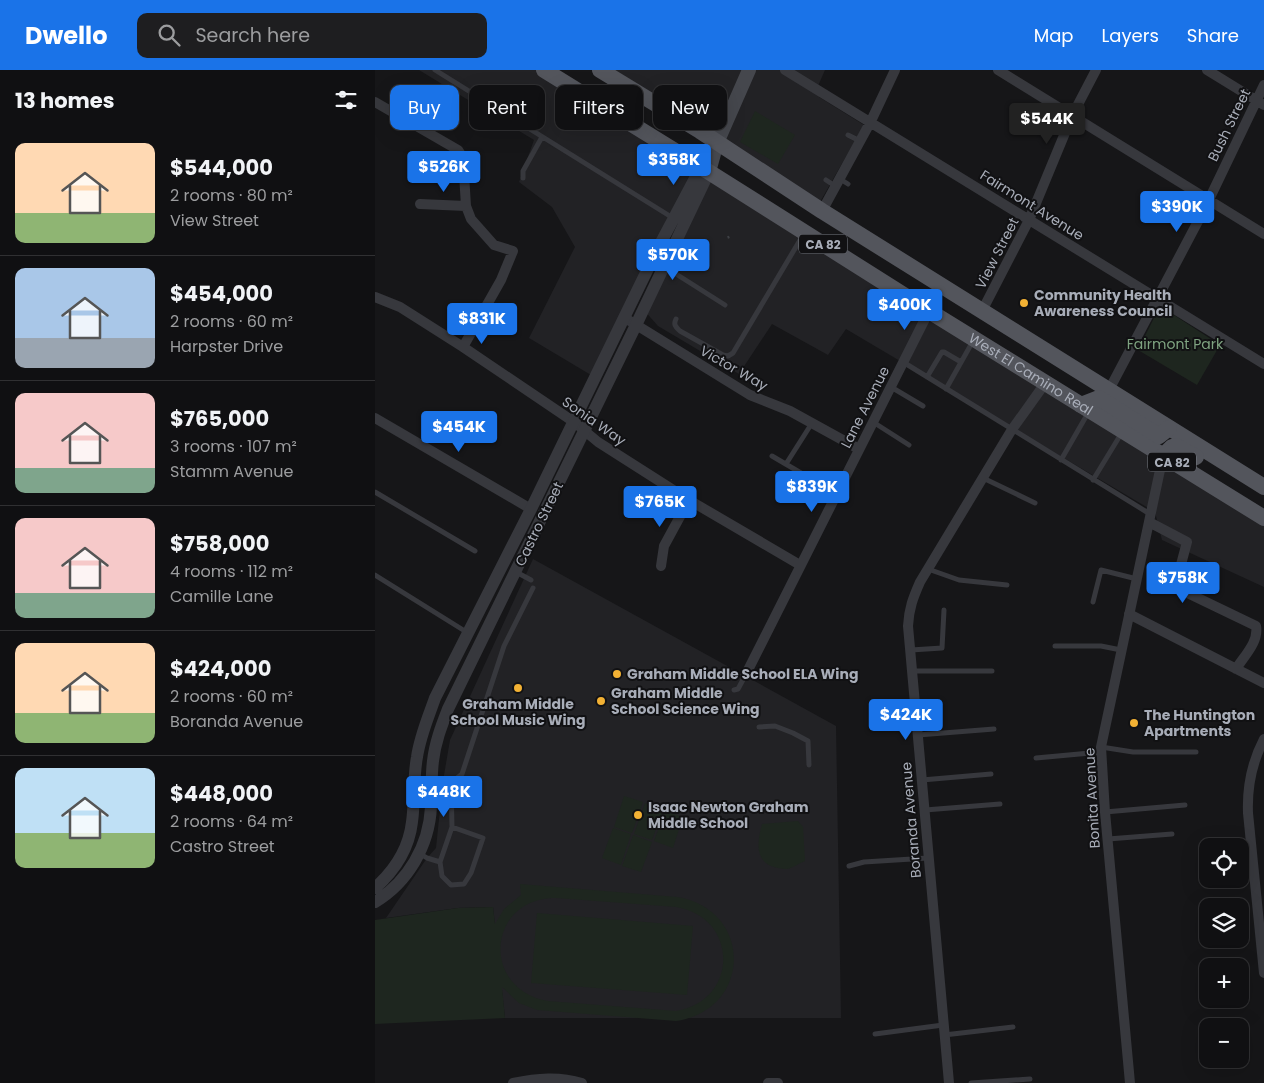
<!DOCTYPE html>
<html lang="en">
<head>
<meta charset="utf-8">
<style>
  body { margin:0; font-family:Poppins,sans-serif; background:#1e1e20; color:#f1f3f6; height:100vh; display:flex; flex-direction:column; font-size:19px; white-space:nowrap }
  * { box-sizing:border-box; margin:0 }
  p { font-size:16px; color:#9c9d9f }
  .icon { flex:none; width:28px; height:28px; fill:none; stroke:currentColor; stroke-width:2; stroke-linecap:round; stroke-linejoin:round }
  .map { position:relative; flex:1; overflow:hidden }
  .drawer { display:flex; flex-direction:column; background:#101012; width:375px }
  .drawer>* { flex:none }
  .banner { position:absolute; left:15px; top:15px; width:475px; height:45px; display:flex; gap:10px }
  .controls { position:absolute; left:824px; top:768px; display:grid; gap:10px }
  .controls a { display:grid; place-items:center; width:50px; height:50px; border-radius:10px; background:#101012; box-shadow:0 5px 20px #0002,0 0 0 1px #303032; font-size:25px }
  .price { position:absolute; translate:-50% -42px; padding:0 11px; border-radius:5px; background:#1a73e8; color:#fff; font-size:16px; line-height:32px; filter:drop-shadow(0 1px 2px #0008) }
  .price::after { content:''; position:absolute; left:50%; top:30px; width:15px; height:11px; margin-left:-8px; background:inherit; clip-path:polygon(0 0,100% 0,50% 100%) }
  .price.current { background:#222; color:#fff }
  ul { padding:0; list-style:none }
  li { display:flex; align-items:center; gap:15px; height:125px; padding:0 15px }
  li+li { border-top:1px solid #303032 }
  li span { display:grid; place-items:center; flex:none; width:140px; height:100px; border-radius:10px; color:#555 }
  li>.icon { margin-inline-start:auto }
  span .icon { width:60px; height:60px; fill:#fffc; stroke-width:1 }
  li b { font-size:21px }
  h2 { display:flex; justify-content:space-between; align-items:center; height:60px; padding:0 15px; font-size:21px }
  .chip { padding:0 18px; border-radius:10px; background:#101012; box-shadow:0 5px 20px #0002,0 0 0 1px #303032; font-size:18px; line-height:45px }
  .chip.current { background:#1a73e8; color:#fff }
  header { display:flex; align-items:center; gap:30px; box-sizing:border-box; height:70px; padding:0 25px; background:#1a73e8; color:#fff }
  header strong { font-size:24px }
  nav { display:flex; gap:28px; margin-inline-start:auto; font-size:18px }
  .search { width:350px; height:45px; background:#1e1e20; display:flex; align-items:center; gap:12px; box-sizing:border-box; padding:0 18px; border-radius:10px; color:#9c9d9f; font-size:19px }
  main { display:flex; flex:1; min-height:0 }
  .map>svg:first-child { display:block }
</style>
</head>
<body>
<header>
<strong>Dwello</strong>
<div class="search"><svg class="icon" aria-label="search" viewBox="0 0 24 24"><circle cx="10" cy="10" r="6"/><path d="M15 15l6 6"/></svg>Search here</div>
<nav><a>Map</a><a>Layers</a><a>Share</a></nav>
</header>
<main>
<section class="drawer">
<h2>13 homes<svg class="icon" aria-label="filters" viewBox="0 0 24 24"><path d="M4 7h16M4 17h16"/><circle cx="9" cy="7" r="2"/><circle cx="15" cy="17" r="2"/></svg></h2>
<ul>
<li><span style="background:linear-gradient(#ffd9b3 70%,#8fb573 0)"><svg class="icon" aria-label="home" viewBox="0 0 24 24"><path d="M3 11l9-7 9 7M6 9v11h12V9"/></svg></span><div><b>$544,000</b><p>2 rooms · 80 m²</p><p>View Street</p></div></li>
<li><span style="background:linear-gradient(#a9c7e8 70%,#9aa5b1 0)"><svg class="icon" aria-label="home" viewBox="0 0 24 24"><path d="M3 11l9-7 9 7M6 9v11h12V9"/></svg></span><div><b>$454,000</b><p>2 rooms · 60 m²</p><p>Harpster Drive</p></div></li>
<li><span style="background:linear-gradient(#f6c9c9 75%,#7fa58c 0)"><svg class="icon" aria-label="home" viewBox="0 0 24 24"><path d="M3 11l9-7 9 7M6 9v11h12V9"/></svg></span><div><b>$765,000</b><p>3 rooms · 107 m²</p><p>Stamm Avenue</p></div></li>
<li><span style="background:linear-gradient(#f6c9c9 75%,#7fa58c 0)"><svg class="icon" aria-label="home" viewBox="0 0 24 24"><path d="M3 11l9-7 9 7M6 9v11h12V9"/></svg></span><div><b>$758,000</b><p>4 rooms · 112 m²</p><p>Camille Lane</p></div></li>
<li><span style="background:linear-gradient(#ffd9b3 70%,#8fb573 0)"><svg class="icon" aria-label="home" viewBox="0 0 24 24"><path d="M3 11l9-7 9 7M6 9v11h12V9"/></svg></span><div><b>$424,000</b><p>2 rooms · 60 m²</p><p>Boranda Avenue</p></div></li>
<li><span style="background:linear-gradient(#bfe0f5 65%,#8fb573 0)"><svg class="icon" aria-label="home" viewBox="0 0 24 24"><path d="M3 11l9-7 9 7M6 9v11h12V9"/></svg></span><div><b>$448,000</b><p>2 rooms · 64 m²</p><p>Castro Street</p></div></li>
</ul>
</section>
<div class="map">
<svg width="889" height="1013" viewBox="0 0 889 1013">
  <rect width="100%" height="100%" fill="#161618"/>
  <!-- built -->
  <path fill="#222225" d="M44,0h125l157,97 -105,211 -67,-40 46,-91 -23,-40 -33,-25 15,-42z
    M240,0h210l-7,16 1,11 45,28 -44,77z
    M334,102l555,346v69l-102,-47 -7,-28 -309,-183 -18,26 -56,-31 -33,50 -81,-48 -15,-17z
    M158,489l303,167 5,292h-336l-12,-111 -35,1 -72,10 41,-60 9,-10 7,-67 7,-41z"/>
  <!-- green -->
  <path fill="#1e261f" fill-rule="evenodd" d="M380,41l40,24 -17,29 -38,-22z
    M785,236l60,39 -23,40 -59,-35z
    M249,726l19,6 -11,31 -18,-6z
    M270,733l18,7 -11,30 -18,-6z
    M290,741l18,6 -10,31 -19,-7z
    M423,751l5,6 2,34c-6,2 -12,7 -18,8 -5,0 -11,-1 -16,-3 -17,-8 -13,-27 -9,-42z
    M238,758l18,6 -10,31 -19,-7z
    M258,765l19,7 -11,30 -19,-6z
    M145,814l157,13c76,12 76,113 -1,124l-139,-11 -18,-7 -17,-16 3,31 -130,6v-104l83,-12 35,-1 2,17 9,-15 17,-14zM181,828l120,9c63,10 63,94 0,104l-128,-10c-68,-12 -61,-103 8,-103z
    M162,843l156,13 -6,69 -156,-12z"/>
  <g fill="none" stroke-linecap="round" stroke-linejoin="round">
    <!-- path -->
    <path stroke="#3d3f44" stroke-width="2" stroke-dasharray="2.5 4" stroke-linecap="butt" d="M353,166l2,5"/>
    <!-- service -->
    <path stroke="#37383d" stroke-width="5" d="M60,0l238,148
      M184,37l11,-17
      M473,65l12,6
      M148,108v-7l19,-34
      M465,109l8,5
      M451,110l9,6
      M290,197l60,38
      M301,249c-3,6 0,8 4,12l43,24 5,1 5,-3 70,-118
      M528,292l247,152
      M552,307l15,-25h2l17,10
      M516,317l32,19
      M571,319l27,-48
      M498,352l36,23
      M397,386l29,17
      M686,390l27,-47
      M411,394l26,-41
      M608,408l52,25
      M718,410l28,-46
      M0,422l100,59
      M553,499l31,11 48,5
      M141,502l15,8
      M0,505l93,58
      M718,532l8,-32 36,9
      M680,576h46l20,4
      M536,580l31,-2 2,-38
      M538,601h79
      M359,620l4,-1 7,-13
      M384,657l16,-1 18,7 15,8 1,24
      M543,665l76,-6
      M726,677l32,5h63
      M661,688l65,-6
      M547,710l69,-6
      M76,713l1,44
      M57,717l19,-4 11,-9 42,-128 29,-58
      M550,740l75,-6
      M730,742l80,-7
      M733,769l64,-5
      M44,783l8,5 13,4 2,14 9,9 13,-1 7,-11 12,-35 -31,-11 -12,35
      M474,796l15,-4 64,-4
      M500,964l68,-9
      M569,965l69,-8
      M596,1013l59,-4"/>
    <!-- minor -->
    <path stroke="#37383d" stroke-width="10" d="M410,0l479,294
      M623,0l266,164
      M832,0l57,35
      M0,32l83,48 5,8 3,48 5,13 23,26 19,6 -12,29 -38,67
      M45,134l46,2
      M447,141l49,-90 24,-51
      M0,227l25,10 63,40 111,75 24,20 91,58 111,65
      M607,241l47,-91 43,-104 24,-46
      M250,248l125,77 40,16 69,38
      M734,320l96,-182 59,-123
      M0,348l156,91
      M774,452l38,20 -12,45 81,39c3,16 -12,30 -20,43
      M286,496l3,-20 25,-46
      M754,544l135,69
      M370,606l184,-365
      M889,669c-12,23 -17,48 -16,74l16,160
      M138,1013c24,-5 46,-7 69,0
      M393,1013h10
      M574,1013l-41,-457c1,-18 5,-28 12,-44l91,-151 35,-49
      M755,1013l-25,-271 -4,-65 62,-291"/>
    <!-- tertiary -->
    <path stroke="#37383d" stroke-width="12" d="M0,818c19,-17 34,-40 37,-66 3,-21 1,-44 5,-65 3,-21 11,-39 18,-59l96,-189 127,-261 43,-81
      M0,832c33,-20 54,-56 56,-95 1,-15 0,-31 2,-46 2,-18 8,-34 15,-52l188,-384 73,-153"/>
    <!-- secondary -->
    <path stroke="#45474d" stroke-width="14" d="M334,102l8,-29 32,-73"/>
    <!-- primary -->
    <g stroke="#53555c" stroke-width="16">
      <path id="s1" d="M169,0l157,97 228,144 335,207"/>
      <path d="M225,0l100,61 122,80 442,276"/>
      <path d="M706,335l18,-7 60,38 10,-8"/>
      <path d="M788,386l9,-9 4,-1 20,11"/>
    </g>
  </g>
  <!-- markers -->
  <g fill="#f2b134" stroke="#111113" stroke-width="2">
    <circle cx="649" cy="233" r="5"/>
    <circle cx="242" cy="604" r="5"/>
    <circle cx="143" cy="618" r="5"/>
    <circle cx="226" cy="631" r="5"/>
    <circle cx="759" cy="653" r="5"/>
    <circle cx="263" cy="745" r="5"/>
  </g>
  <g text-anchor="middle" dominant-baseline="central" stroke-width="4" stroke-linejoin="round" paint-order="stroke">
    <!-- shield labels -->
    <g fill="#111113" stroke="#7b7e86" stroke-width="1">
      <rect x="424" y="164.5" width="48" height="19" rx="4"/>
      <rect x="773" y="382.5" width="48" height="19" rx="4"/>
    </g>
    <g font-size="12" font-weight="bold" fill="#a8adb8">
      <text x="448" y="174">CA 82</text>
      <text x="797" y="392">CA 82</text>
    </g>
    <!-- street labels -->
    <g font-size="14" fill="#a8adb8" stroke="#111113">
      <text transform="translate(854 55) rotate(-64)">Bush Street</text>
      <text transform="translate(657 135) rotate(32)">Fairmont Avenue</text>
      <text transform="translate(622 183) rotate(-63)">View Street</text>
      <text transform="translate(359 298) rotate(30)">Victor Way</text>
      <text stroke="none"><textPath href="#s1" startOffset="574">West El Camino Real</textPath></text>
      <text transform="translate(490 337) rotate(-63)">Lane Avenue</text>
      <text transform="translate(219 351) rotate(35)">Sonia Way</text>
      <text transform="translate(164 454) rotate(-64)">Castro Street</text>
      <text transform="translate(717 728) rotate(-93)">Bonita Avenue</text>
      <text transform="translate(536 750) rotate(-95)">Boranda Avenue</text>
    </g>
    <!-- poi labels -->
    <g font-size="14" font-weight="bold" fill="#a8adb8" stroke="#111113" text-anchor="start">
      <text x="659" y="225">Community Health<tspan x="659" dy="16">Awareness Council</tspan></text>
      <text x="252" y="604">Graham Middle School ELA Wing</text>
      <text x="236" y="623">Graham Middle<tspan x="236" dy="16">School Science Wing</tspan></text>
      <text x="143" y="634" text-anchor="middle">Graham Middle<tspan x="143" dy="16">School Music Wing</tspan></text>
      <text x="769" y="645">The Huntington<tspan x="769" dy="16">Apartments</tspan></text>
      <text x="273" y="737">Isaac Newton Graham<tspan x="273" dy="16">Middle School</tspan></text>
    </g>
    <!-- park labels -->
    <g font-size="14" fill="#7fa381" stroke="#111113">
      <text x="800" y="274">Fairmont Park</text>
    </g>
  </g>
</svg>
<div class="controls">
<a><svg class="icon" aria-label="locate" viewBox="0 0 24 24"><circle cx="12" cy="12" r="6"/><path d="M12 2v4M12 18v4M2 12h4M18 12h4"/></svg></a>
<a><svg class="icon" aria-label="layers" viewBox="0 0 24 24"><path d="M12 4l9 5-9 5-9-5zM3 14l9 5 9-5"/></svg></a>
<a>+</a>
<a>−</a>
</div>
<b class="price current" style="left:672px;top:75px">$544K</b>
<b class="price" style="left:299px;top:116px">$358K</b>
<b class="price" style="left:69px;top:123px">$526K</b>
<b class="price" style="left:802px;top:163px">$390K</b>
<b class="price" style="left:298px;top:211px">$570K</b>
<b class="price" style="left:530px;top:261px">$400K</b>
<b class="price" style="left:107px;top:275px">$831K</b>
<b class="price" style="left:84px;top:383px">$454K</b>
<b class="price" style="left:437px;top:443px">$839K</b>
<b class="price" style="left:285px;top:458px">$765K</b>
<b class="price" style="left:808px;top:534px">$758K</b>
<b class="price" style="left:531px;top:671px">$424K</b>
<b class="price" style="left:69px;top:748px">$448K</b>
<div class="banner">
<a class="chip current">Buy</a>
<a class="chip">Rent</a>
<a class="chip">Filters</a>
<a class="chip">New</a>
</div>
</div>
</main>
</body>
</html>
